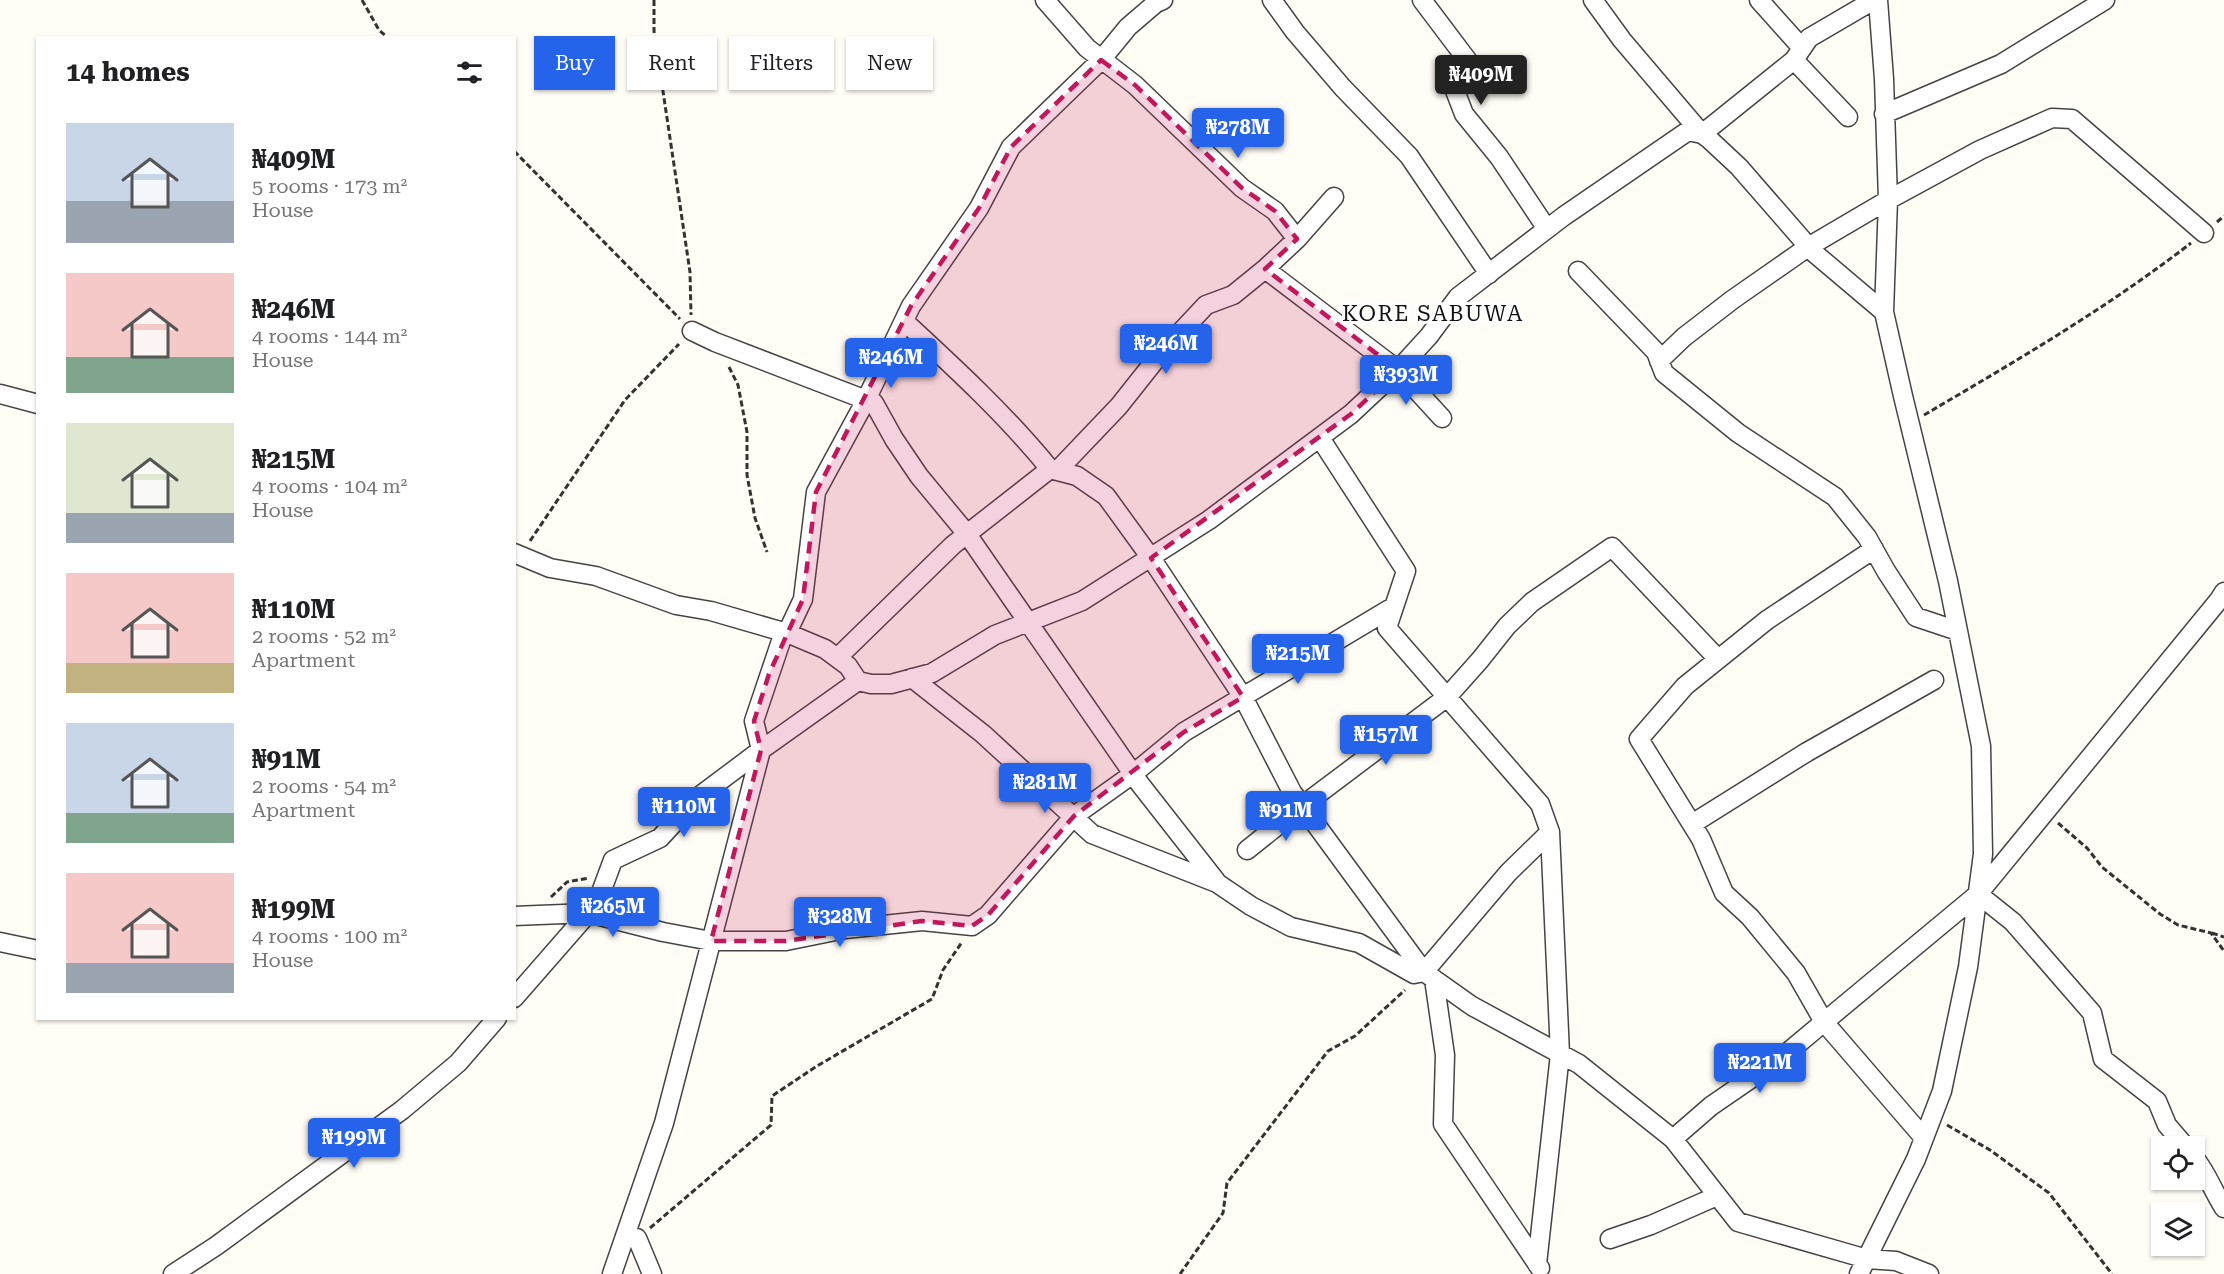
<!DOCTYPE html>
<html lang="en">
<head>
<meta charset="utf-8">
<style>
  body { margin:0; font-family:"Roboto Serif",serif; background:#f2f2f2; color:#202124; height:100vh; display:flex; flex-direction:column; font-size:22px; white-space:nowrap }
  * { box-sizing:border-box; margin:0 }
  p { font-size:20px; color:#757577 }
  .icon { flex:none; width:33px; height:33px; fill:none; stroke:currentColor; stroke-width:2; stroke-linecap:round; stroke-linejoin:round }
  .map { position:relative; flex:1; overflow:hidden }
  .panel { position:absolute; left:36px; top:36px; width:480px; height:984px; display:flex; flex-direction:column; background:#fff; border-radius:0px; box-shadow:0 2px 4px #0004 }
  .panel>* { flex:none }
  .guide { position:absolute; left:534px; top:36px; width:570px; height:54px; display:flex; gap:12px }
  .fabs { position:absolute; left:2151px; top:1136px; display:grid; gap:12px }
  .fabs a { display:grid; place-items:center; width:54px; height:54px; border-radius:0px; background:#fff; box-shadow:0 2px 4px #0004; font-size:30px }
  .price { position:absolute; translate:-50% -51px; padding:0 14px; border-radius:6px; background:#2563eb; color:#fff; font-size:20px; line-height:39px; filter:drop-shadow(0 2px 3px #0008) }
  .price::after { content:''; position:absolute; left:50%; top:36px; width:18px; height:14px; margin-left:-9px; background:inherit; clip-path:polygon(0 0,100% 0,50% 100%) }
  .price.current { background:#222; color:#fff }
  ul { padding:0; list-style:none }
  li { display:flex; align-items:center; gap:18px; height:150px; padding:0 30px }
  li span { display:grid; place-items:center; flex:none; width:168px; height:120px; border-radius:0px; color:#555 }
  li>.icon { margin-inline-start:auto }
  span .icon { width:72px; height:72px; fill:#fffc; stroke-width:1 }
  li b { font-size:26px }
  h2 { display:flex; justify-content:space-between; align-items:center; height:72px; padding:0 30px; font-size:26px }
  .pill { padding:0 21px; border-radius:0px; background:#fff; box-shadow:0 2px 4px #0004; font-size:21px; line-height:54px }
  .pill.current { background:#2563eb; color:#fff }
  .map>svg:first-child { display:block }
</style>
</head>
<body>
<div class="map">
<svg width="2224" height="1274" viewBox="0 0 2224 1274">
  <rect width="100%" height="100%" fill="#fffdf5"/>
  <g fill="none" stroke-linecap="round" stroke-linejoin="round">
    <!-- street casing -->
    <g stroke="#444" stroke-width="21">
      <path id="street" d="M1045,0l42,48 48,37 107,103 33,23 22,28 -32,30 -32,26 -27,10 -45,48 -42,53 -62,65
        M1272,0l23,32 48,56 66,68 80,118
        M1422,0l46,61 3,11 -17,16 10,26 35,43 48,72
        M1593,0l29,40 80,94 92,-74 15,-22 65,-38
        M1759,0l43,48
        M1794,60l54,57
        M1884,114l117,-50 104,-64
        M1297,239l37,-42
        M1265,269l133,101 44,48
        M1578,271l78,81 8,21 74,60 97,64 32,40 19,34 30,46 42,14
        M904,321c51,47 102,94 146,148
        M692,331l23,11 159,61 20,36 25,37 48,58 173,250 76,97
        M1659,361l25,-24 48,-37 76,-53 80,-47 92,-50 72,-32 20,1 132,114
        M0,394l38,10
        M1320,438l86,133 -19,57 153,176 10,28 10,222 -23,210
        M514,553l36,15 46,8 80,29 35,6 76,22 38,16 23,17 10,15 13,3h20l41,-11 63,-38 87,-34 127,-81 142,-106 47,-44 31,-34 29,-39 106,-81 124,-85 14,3 7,5 30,28 74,85 71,60
        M837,658l116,-113 97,-76 27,7 29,20 45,62 92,139 49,95 132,180 48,34 107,58 94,75 65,83 129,37 29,2 33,13
        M912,678l71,56 109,100 125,49 34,23 40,21 68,16 55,31 10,-2 84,-99 42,-41
        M1692,824l115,-72 127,-72
        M1247,850l55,-44 145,-109 33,-37 27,-34 25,-24 80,-55 106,112
        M1978,894l35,28 79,91 11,46 54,42 10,24 18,21
        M514,916l74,-3 75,19 48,9h75l59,-12 77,-8 50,5 16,-11 86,-99 59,-42 51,-42 209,-125
        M0,942l38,8
        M1434,979l11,76 -2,69 97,144
        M514,998l83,-95 16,-43 47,-22 37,-40 64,-48 -7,-29 28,-83 5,-5 16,-34 13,-107 50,-92 45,-94 68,-98 32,-61 90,-87 27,-33 28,-24 7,-3
        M1924,1138l-100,-116 154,-128 241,-294 5,-8
        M1673,1139l38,-33 70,-48 43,-36 -28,-49 -46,-56 -26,-24 -23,-54 -62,-100 46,-53 82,-66 107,-71
        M2194,1157c13,16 19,34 30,51
        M637,1238l15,36
        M1610,1239l41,-14 66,-29
        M173,1274l43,-28 186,-136 56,-47 39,-45
        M612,1274l52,-151 97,-373 97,-69
        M1859,1274l57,-115 26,-68 26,-124 15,-113 -2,-108 -33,-165 -45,-185 -19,-84 4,-112 -4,-121 -6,-79"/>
    </g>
    <!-- path -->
    <path stroke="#333" stroke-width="3" stroke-dasharray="6 3" stroke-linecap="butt" d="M362,0l17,30 9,8
      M654,0v31l36,241 1,43
      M514,151l166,168
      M2217,222l7,-6
      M729,367l9,18 9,47v43l8,43 12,34
      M1924,415c92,-54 183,-107 267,-172
      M530,541l95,-141 54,-56
      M2058,823l29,25 15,19 58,47 18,11 33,8 13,18
      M551,897l16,-15 22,-4
      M2212,933l12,4
      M1947,1125l43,25 59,43 63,81
      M650,1228l121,-103 1,-29 45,-30 115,-67 11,-29 19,-28
      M1180,1274l43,-61 4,-30 101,-132 27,-15 50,-46"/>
    <!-- street -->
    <use href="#street" stroke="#fff" stroke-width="18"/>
  </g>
  <!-- marked area -->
  <path fill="#c2185b" fill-opacity="0.2" stroke="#c2185b" stroke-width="4.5" stroke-dasharray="12 8" stroke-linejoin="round" d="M1101,60l34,25 107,103 33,23 22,28 -32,30 133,101 -47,44 -200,144 92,139 -59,35 -110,84 -86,99 -16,11 -50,-5 -136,20h-75l50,-191 -7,-29 15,-47 34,-75 13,-107 95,-186 68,-98 32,-61z"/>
  <g text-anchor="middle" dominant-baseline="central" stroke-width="6" stroke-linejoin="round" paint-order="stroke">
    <!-- quarter labels -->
    <g font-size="22" letter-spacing="1.5" fill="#111" stroke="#fff">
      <text x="1433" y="313">KORE SABUWA</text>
    </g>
  </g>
</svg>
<div class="fabs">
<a><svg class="icon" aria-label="locate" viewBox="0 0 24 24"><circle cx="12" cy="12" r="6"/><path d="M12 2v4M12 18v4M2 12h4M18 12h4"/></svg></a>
<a><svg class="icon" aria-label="layers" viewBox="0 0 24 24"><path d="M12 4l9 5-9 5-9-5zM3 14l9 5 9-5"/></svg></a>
</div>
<b class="price current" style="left:1481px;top:106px">₦409M</b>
<b class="price" style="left:1238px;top:159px">₦278M</b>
<b class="price" style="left:1166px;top:375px">₦246M</b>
<b class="price" style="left:891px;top:389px">₦246M</b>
<b class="price" style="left:1406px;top:406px">₦393M</b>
<b class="price" style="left:1298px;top:685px">₦215M</b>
<b class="price" style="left:1386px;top:766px">₦157M</b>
<b class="price" style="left:1045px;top:814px">₦281M</b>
<b class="price" style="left:684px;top:838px">₦110M</b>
<b class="price" style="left:1286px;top:842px">₦91M</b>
<b class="price" style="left:613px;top:938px">₦265M</b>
<b class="price" style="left:840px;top:948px">₦328M</b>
<b class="price" style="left:1760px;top:1094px">₦221M</b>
<b class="price" style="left:354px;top:1169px">₦199M</b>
<div class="guide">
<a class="pill current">Buy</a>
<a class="pill">Rent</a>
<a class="pill">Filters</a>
<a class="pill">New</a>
</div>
<section class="panel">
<h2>14 homes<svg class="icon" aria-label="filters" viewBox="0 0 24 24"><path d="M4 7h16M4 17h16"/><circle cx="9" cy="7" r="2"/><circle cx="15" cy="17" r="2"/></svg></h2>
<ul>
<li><span style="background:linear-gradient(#c9d6e8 65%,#9aa5b1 0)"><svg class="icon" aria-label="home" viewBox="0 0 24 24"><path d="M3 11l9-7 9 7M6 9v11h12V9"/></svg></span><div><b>₦409M</b><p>5 rooms · 173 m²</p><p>House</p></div></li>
<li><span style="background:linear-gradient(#f6c9c9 70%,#7fa58c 0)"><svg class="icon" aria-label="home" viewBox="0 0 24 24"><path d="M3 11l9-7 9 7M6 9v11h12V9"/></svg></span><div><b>₦246M</b><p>4 rooms · 144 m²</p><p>House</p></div></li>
<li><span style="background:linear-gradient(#dfe7d0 75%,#9aa5b1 0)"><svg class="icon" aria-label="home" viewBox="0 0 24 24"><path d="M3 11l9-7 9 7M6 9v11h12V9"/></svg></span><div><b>₦215M</b><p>4 rooms · 104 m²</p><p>House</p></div></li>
<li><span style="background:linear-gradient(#f6c9c9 75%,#c2b280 0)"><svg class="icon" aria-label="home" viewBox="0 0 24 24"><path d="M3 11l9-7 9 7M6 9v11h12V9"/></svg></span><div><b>₦110M</b><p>2 rooms · 52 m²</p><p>Apartment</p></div></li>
<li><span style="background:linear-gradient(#c9d6e8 75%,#7fa58c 0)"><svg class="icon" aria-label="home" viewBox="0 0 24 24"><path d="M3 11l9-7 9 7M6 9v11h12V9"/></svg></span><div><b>₦91M</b><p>2 rooms · 54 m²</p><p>Apartment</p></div></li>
<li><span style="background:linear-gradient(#f6c9c9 75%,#9aa5b1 0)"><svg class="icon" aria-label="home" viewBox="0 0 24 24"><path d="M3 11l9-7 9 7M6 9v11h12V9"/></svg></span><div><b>₦199M</b><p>4 rooms · 100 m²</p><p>House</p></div></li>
</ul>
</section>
</div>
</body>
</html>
